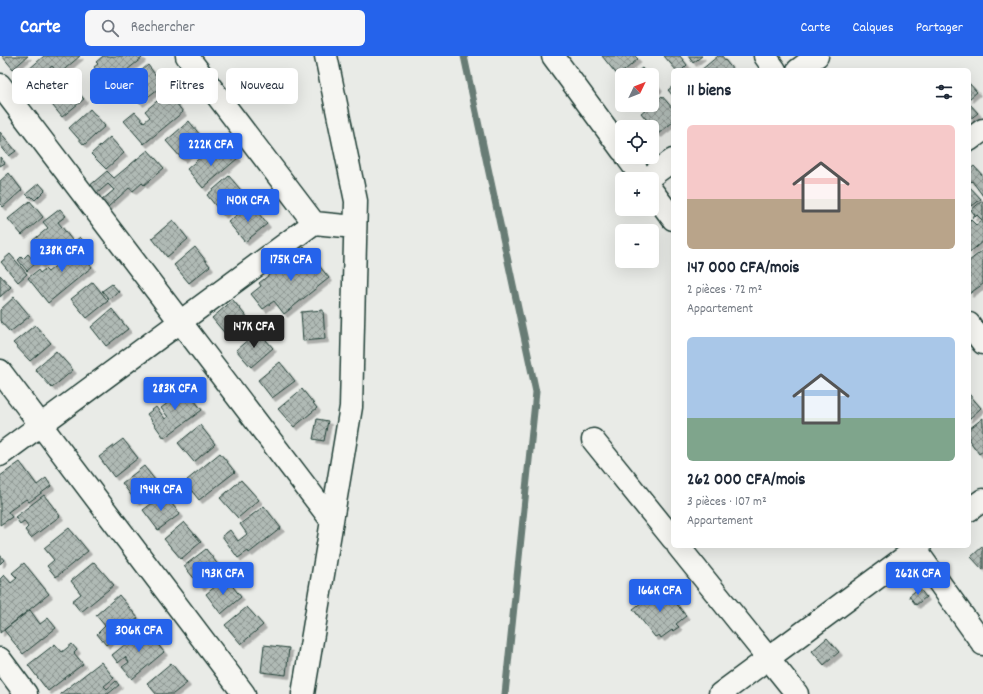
<!DOCTYPE html>
<html lang="fr">
<head>
<meta charset="utf-8">
<style>
  body { margin:0; font-family:Dekko,sans-serif; background:#f6f6f7; color:#1f2937; height:100vh; display:flex; flex-direction:column; font-size:15px; white-space:nowrap }
  * { box-sizing:border-box; margin:0 }
  p { font-size:13px; color:#747a83 }
  .icon { flex:none; width:22px; height:22px; fill:none; stroke:currentColor; stroke-width:2; stroke-linecap:round; stroke-linejoin:round }
  .map { position:relative; flex:1; overflow:hidden }
  .details { position:absolute; left:671px; top:12px; width:300px; height:480px; display:flex; flex-direction:column; background:#fff; border-radius:6px; box-shadow:0 4px 16px #0002 }
  .details>* { flex:none }
  .hud { position:absolute; left:12px; top:12px; width:380px; height:36px; display:flex; gap:8px }
  .needle { width:26px; rotate:47deg }
  .tools { position:absolute; left:615px; top:12px; display:grid; gap:8px }
  .tools a { display:grid; place-items:center; width:44px; height:44px; border-radius:6px; background:#fff; box-shadow:0 4px 16px #0002; font-size:20px }
  .price { position:absolute; translate:-50% -34px; padding:0 9px; border-radius:4px; background:#2563eb; color:#fff; font-size:13px; line-height:26px; filter:drop-shadow(0 1px 2px #0008) }
  .price::after { content:''; position:absolute; left:50%; top:24px; width:12px; height:9px; margin-left:-6px; background:inherit; clip-path:polygon(0 0,100% 0,50% 100%) }
  .price.selected { background:#222; color:#fff }
  ul { padding:0; list-style:none }
  li { display:grid; align-content:center; gap:8px; height:212px; padding:0 16px }
  li span { display:grid; place-items:center; height:124px; border-radius:6px; color:#555 }
  li>.icon { margin-inline-start:auto }
  span .icon { width:72px; height:72px; fill:#fffc; stroke-width:1 }
  li b { font-size:17px }
  h2 { display:flex; justify-content:space-between; align-items:center; height:48px; padding:0 16px; font-size:17px }
  .pill { padding:0 14px; border-radius:6px; background:#fff; box-shadow:0 4px 16px #0002; font-size:14px; line-height:36px }
  .pill.selected { background:#2563eb; color:#fff }
  header { display:flex; align-items:center; gap:24px; box-sizing:border-box; height:56px; padding:0 20px; background:#2563eb; color:#fff }
  header strong { font-size:19px }
  nav { display:flex; gap:22px; margin-inline-start:auto; font-size:14px }
  .search { width:280px; height:36px; background:#f6f6f7; display:flex; align-items:center; gap:10px; box-sizing:border-box; padding:0 14px; border-radius:6px; color:#747a83; font-size:15px }
  .map>svg:first-child { display:block }
</style>
</head>
<body>
<header>
<strong>Carte</strong>
<div class="search"><svg class="icon" aria-label="search" viewBox="0 0 24 24"><circle cx="10" cy="10" r="6"/><path d="M15 15l6 6"/></svg>Rechercher</div>
<nav><a>Carte</a><a>Calques</a><a>Partager</a></nav>
</header>
<div class="map">
<svg width="983" height="638" viewBox="0 0 983 638">
  <defs>
    <pattern id="building-cross-hatch" width="8" height="8" patternUnits="userSpaceOnUse"><rect width="8" height="8" fill="#b0bab5"/><path d="M0 0l8 8M0 8l8-8" fill="none" stroke="#8f9894"/></pattern>
    <filter id="shadow"><feDropShadow dx="3.5" dy="3.5" stdDeviation="0" flood-color="#0004"/></filter>
  </defs>
  <rect width="100%" height="100%" fill="#e9ebe7"/>
  <filter id="ink" filterUnits="userSpaceOnUse"><feTurbulence type="fractalNoise" baseFrequency=".025" numOctaves="2"/><feDisplacementMap in="SourceGraphic" scale="8" xChannelSelector="R" yChannelSelector="G"/><feConvolveMatrix kernelMatrix="1 2 1 2 8 2 1 2 1" color-interpolation-filters="sRGB"/></filter>
  <g filter="url(#ink)">
    <g fill="none" stroke-linecap="round" stroke-linejoin="round">
      <!-- stream -->
      <path stroke="#687c75" stroke-width="7" d="M464,0l72,336 -31,302"/>
    </g>
    <!-- building -->
    <path fill="url(#building-cross-hatch)" stroke="#1f3d34" filter="url(#shadow)" d="M2,0h26l-15,13z
      M44,0h36l-21,18 -7,-8 -16,13 -8,-9z
      M103,0h38l1,2 -34,27 -14,-18 4,-3 -2,-2z
      M602,0h33l3,3 -20,17z
      M664,0h16l7,9 -5,5h-6z
      M688,0h14l-9,7z
      M718,0h4l11,14h-32z
      M148,9l15,20 -23,18 -15,-19z
      M642,12l6,7h-15z
      M652,24l7,8 -7,5z
      M69,26l15,17 -22,18 -14,-17z
      M969,27l8,9 -8,7z
      M673,30v10l-5,-6z
      M168,36l15,20 -39,32 -20,-23 11,-9 9,10 6,-5 -5,-6z
      M662,40l11,13v13l-15,12 -17,-21z
      M969,47l9,10 -9,7z
      M90,53l15,17 -21,19 -15,-17z
      M189,65l15,19 -22,19 -16,-18z
      M0,76l16,19 -7,5 -9,-11z
      M110,81l14,16 -18,16 -15,-15z
      M211,92l9,11 11,-9 7,8 -35,30 -16,-19z
      M148,94l16,18 -20,17 -2,-2 -9,8 -4,-3 -21,19 -6,-7 12,-10 -6,-6 -13,11 -7,-8 19,-16 7,7z
      M0,101l5,6 -5,3z
      M974,110l9,10v20l-11,-15 -1,1 -2,-2v-10z
      M9,117l13,17 -19,17 -3,-3v-23z
      M229,120l17,20 -23,19 -16,-20z
      M39,127l6,7 -10,10 -4,-4 -2,1 -3,-3z
      M969,130l12,13 -9,7 -3,-4z
      M30,145l13,16 -21,18 -14,-16z
      M982,145l1,2v38l-14,12v-33l1,-1 6,6 6,-5 -5,-5 -3,3 -2,-1 3,-2 -4,-5z
      M251,148l16,20 -22,18 -17,-20z
      M60,153l6,7 -8,6 14,18 -32,25 -5,-6 7,-5 -10,-13 16,-13 -5,-6z
      M173,164l15,19 -21,18 -15,-19z
      M80,181l6,7 -7,6 13,17 -44,36 -20,-25 10,-8 2,3 5,-4 3,3 25,-20 -4,-6z
      M195,191l15,19 -21,17 -15,-18z
      M304,191l25,31 -45,36 -10,-13 -11,8 -12,-15 10,-8 -2,-3z
      M983,194v34l-14,10v-33z
      M10,198l17,20 -9,8 -17,-20z
      M28,198l8,9 -9,8 -9,-11 3,-3 2,2z
      M0,219l11,12 -11,10z
      M93,226l15,19 -21,17 -16,-19z
      M112,228l7,8 -10,7 -7,-8z
      M14,241l16,19 -20,16 -10,-11v-11z
      M233,244l15,19 -21,17 -15,-18z
      M112,253l16,20 -22,17 -15,-19z
      M323,254l2,29 -22,2 -2,-29z
      M35,269l16,18 -21,18 -17,-18z
      M258,275l15,17 -22,19 -15,-17z
      M56,295l17,19 -21,18 -17,-19z
      M280,306l15,19 -23,17 -14,-18z
      M180,326l22,28 -38,28 -17,-24 9,-7 9,12 3,-2 -7,-9 8,-6 -5,-8z
      M302,333l15,19 -23,19 -16,-18z
      M969,338l12,14 -12,11z
      M983,362v33l-4,3 -10,-14v-11z
      M317,363l11,2 -4,20 -11,-2z
      M200,369l15,19 -21,18 -16,-19z
      M123,383l15,19 -24,19 -15,-20z
      M220,397l15,19 -36,28 -12,-15 3,-2 -3,-3z
      M20,406l17,23 9,-7 5,8 -22,16 -3,-3 -18,13 4,5 -12,8v-49z
      M144,410l15,19 -23,17 -14,-19z
      M241,424l18,20 -21,18 -18,-20z
      M164,438l16,20 -22,16 -15,-20z
      M44,439l16,21 -29,22 -6,-8 3,-3 -4,-6 -4,3 -5,-7z
      M264,450l17,22 -32,25 -1,-2 -10,7 -16,-22 8,-6 8,11 9,-7 -7,-10z
      M184,466l17,20 -20,17 -17,-20z
      M69,472l19,23 -32,26 -9,-11 7,-6 -10,-12z
      M983,490v24l-12,-13z
      M206,493l16,21 -21,17 -17,-21z
      M0,499l4,5 -4,4z
      M94,506l20,23 -33,27 -9,-11 9,-7 -10,-13z
      M24,507l25,31 -49,39v-48l1,-1 -1,-5 4,-4 7,8 6,-5 -5,-5z
      M226,522l15,19 -20,17 -15,-20z
      M663,530l23,30 -10,8 3,3 -6,4 -1,-1 -11,8 -2,-3 -4,2 -22,-28z
      M919,532l7,9 -10,8 -7,-9z
      M119,539l19,23 -32,27 -9,-11 8,-8 -9,-11z
      M247,551l16,18 -22,19 -16,-19z
      M30,554l10,14 8,-6 8,10 -33,26 -19,-24z
      M145,572l19,24 -32,27 -10,-12 7,-5 -4,-5 -7,6 -6,-8z
      M827,582l12,14 -15,13 -12,-14z
      M55,588l7,8 10,-8 5,6 -3,3 9,11 -35,27 -20,-26z
      M264,589l25,3 -3,27 -25,-3z
      M101,606l13,16 -10,8 3,3 9,-8 3,4 -11,9h-48z
      M171,607l16,20 -14,11h-17l-9,-11z"/>
    <g fill="none" stroke-linecap="round" stroke-linejoin="round">
      <!-- minor casing -->
      <g stroke="#1f3d34" stroke-width="25">
        <path id="minor" d="M187,0l127,167
          M553,0l69,94
          M765,0l10,14
          M798,14l19,-14
          M0,29l332,436
          M969,84l14,-10
          M627,101l16,22
          M647,123l26,-19
          M652,135l21,28
          M969,268l14,19
          M0,315l244,323
          M593,384l80,99
          M0,399l314,-232 41,4
          M969,454l14,-10
          M678,490l119,148
          M913,490l70,98
          M0,603l26,35
          M303,638l48,-287 5,-206 -30,-145
          M720,638l200,-148"/>
      </g>
      <!-- minor -->
      <use href="#minor" stroke="#f6f6f2" stroke-width="22"/>
    </g>
  </g>
</svg>
<div class="tools">
<a><svg class="needle" viewBox="-14 -14 28 28"><path d="M0-13l5 13h-10z" fill="#e53935"/><path d="M0 13l5-13h-10z" fill="#747a83"/></svg></a>
<a><svg class="icon" aria-label="locate" viewBox="0 0 24 24"><circle cx="12" cy="12" r="6"/><path d="M12 2v4M12 18v4M2 12h4M18 12h4"/></svg></a>
<a>+</a>
<a>−</a>
</div>
<b class="price" style="left:211px;top:111px">222K CFA</b>
<b class="price" style="left:248px;top:167px">140K CFA</b>
<b class="price" style="left:62px;top:217px">238K CFA</b>
<b class="price" style="left:291px;top:226px">175K CFA</b>
<b class="price selected" style="left:254px;top:293px">147K CFA</b>
<b class="price" style="left:175px;top:355px">283K CFA</b>
<b class="price" style="left:161px;top:456px">194K CFA</b>
<b class="price" style="left:223px;top:540px">193K CFA</b>
<b class="price" style="left:918px;top:540px">262K CFA</b>
<b class="price" style="left:660px;top:557px">166K CFA</b>
<b class="price" style="left:139px;top:597px">306K CFA</b>
<div class="hud">
<a class="pill">Acheter</a>
<a class="pill selected">Louer</a>
<a class="pill">Filtres</a>
<a class="pill">Nouveau</a>
</div>
<section class="details">
<h2>11 biens<svg class="icon" aria-label="filters" viewBox="0 0 24 24"><path d="M4 7h16M4 17h16"/><circle cx="9" cy="7" r="2"/><circle cx="15" cy="17" r="2"/></svg></h2>
<ul>
<li><span style="background:linear-gradient(#f6c9c9 60%,#b9a48a 0)"><svg class="icon" aria-label="home" viewBox="0 0 24 24"><path d="M3 11l9-7 9 7M6 9v11h12V9"/></svg></span><div><b>147 000 CFA/mois</b><p>2 pièces · 72 m²</p><p>Appartement</p></div></li>
<li><span style="background:linear-gradient(#a9c7e8 65%,#7fa58c 0)"><svg class="icon" aria-label="home" viewBox="0 0 24 24"><path d="M3 11l9-7 9 7M6 9v11h12V9"/></svg></span><div><b>262 000 CFA/mois</b><p>3 pièces · 107 m²</p><p>Appartement</p></div></li>
</ul>
</section>
</div>
</body>
</html>
